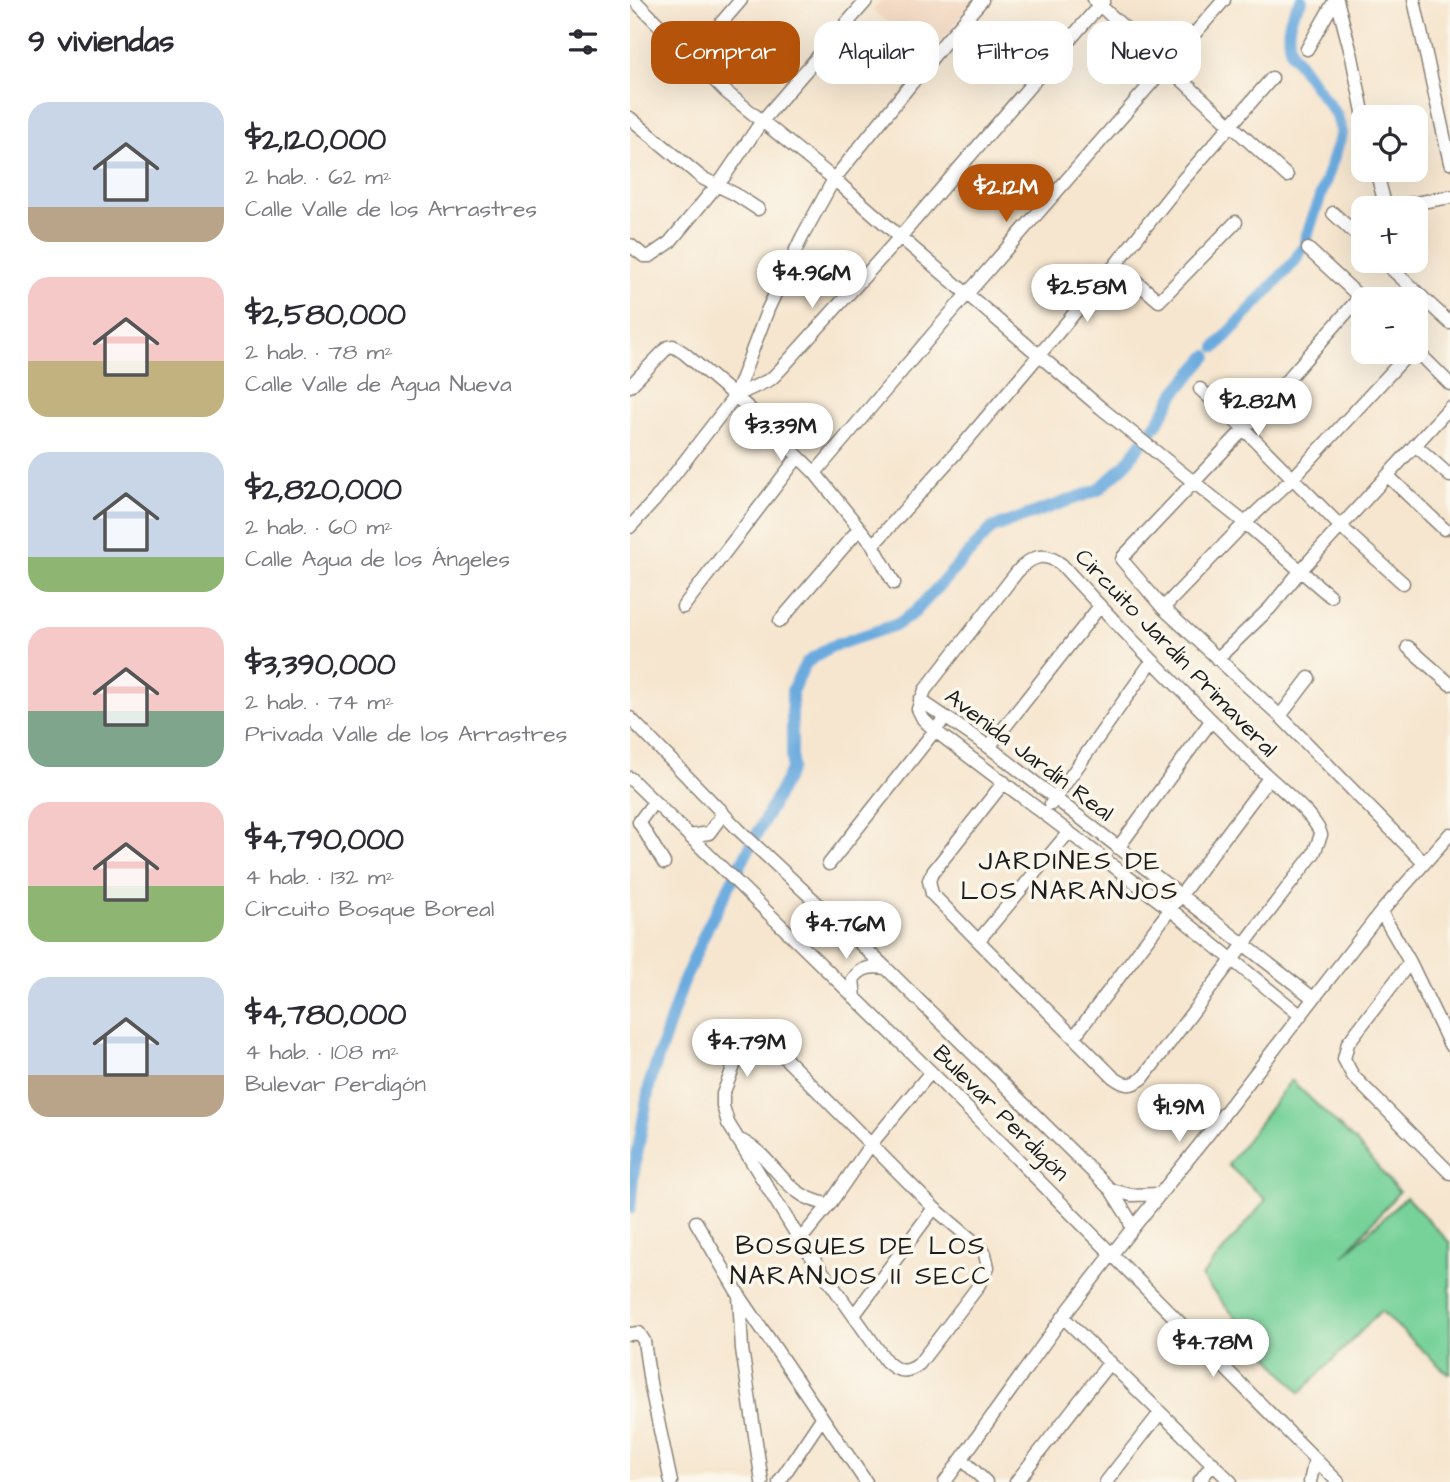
<!DOCTYPE html>
<html lang="es">
<head>
<meta charset="utf-8">
<style>
  body { margin:0; font-family:"Architects Daughter",sans-serif; background:#f2f2f3; color:#2b2b33; height:100vh; display:flex; flex-direction:column; font-size:26px; white-space:nowrap }
  * { box-sizing:border-box; margin:0 }
  p { font-size:23px; color:#7c7c81 }
  .icon { flex:none; width:38px; height:38px; fill:none; stroke:currentColor; stroke-width:2; stroke-linecap:round; stroke-linejoin:round }
  .map { position:relative; flex:1; overflow:hidden }
  .side { display:flex; flex-direction:column; background:#fff; width:630px }
  .side>* { flex:none }
  .top-card { position:absolute; left:21px; top:21px; width:665px; height:63px; display:flex; gap:14px }
  .controls { position:absolute; left:721px; top:105px; display:grid; gap:14px }
  .controls a { display:grid; place-items:center; width:77px; height:77px; border-radius:14px; background:#fff; box-shadow:0 7px 28px #0002; font-size:35px }
  .price { position:absolute; translate:-50% -60px; padding:0 16px; border-radius:24px; background:#fff; color:#222; font-size:23px; line-height:46px; filter:drop-shadow(0 2px 4px #0008) }
  .price::after { content:''; position:absolute; left:50%; top:42px; width:21px; height:16px; margin-left:-10px; background:inherit; clip-path:polygon(0 0,100% 0,50% 100%) }
  .price.active { background:#b45309; color:#fff }
  ul { padding:0; list-style:none }
  li { display:flex; align-items:center; gap:21px; height:175px; padding:0 28px }
  li span { display:grid; place-items:center; flex:none; width:196px; height:140px; border-radius:21px; color:#555 }
  li>.icon { margin-inline-start:auto }
  span .icon { width:84px; height:84px; fill:#fffc; stroke-width:1 }
  li b { font-size:30px }
  h2 { display:flex; justify-content:space-between; align-items:center; height:84px; padding:0 28px; font-size:30px }
  .tag { padding:0 24px; border-radius:21px; background:#fff; box-shadow:0 7px 28px #0002; font-size:24px; line-height:63px }
  .tag.active { background:#b45309; color:#fff }
  main { display:flex; flex:1; min-height:0 }
  .map>svg:first-child { display:block }
</style>
</head>
<body>
<main>
<section class="side">
<h2>9 viviendas<svg class="icon" aria-label="filters" viewBox="0 0 24 24"><path d="M4 7h16M4 17h16"/><circle cx="9" cy="7" r="2"/><circle cx="15" cy="17" r="2"/></svg></h2>
<ul>
<li><span style="background:linear-gradient(#c9d6e8 75%,#b9a48a 0)"><svg class="icon" aria-label="home" viewBox="0 0 24 24"><path d="M3 11l9-7 9 7M6 9v11h12V9"/></svg></span><div><b>$2,120,000</b><p>2 hab. · 62 m²</p><p>Calle Valle de los Arrastres</p></div></li>
<li><span style="background:linear-gradient(#f6c9c9 60%,#c2b280 0)"><svg class="icon" aria-label="home" viewBox="0 0 24 24"><path d="M3 11l9-7 9 7M6 9v11h12V9"/></svg></span><div><b>$2,580,000</b><p>2 hab. · 78 m²</p><p>Calle Valle de Agua Nueva</p></div></li>
<li><span style="background:linear-gradient(#c9d6e8 75%,#8fb573 0)"><svg class="icon" aria-label="home" viewBox="0 0 24 24"><path d="M3 11l9-7 9 7M6 9v11h12V9"/></svg></span><div><b>$2,820,000</b><p>2 hab. · 60 m²</p><p>Calle Agua de los Ángeles</p></div></li>
<li><span style="background:linear-gradient(#f6c9c9 60%,#7fa58c 0)"><svg class="icon" aria-label="home" viewBox="0 0 24 24"><path d="M3 11l9-7 9 7M6 9v11h12V9"/></svg></span><div><b>$3,390,000</b><p>2 hab. · 74 m²</p><p>Privada Valle de los Arrastres</p></div></li>
<li><span style="background:linear-gradient(#f6c9c9 60%,#8fb573 0)"><svg class="icon" aria-label="home" viewBox="0 0 24 24"><path d="M3 11l9-7 9 7M6 9v11h12V9"/></svg></span><div><b>$4,790,000</b><p>4 hab. · 132 m²</p><p>Circuito Bosque Boreal</p></div></li>
<li><span style="background:linear-gradient(#c9d6e8 70%,#b9a48a 0)"><svg class="icon" aria-label="home" viewBox="0 0 24 24"><path d="M3 11l9-7 9 7M6 9v11h12V9"/></svg></span><div><b>$4,780,000</b><p>4 hab. · 108 m²</p><p>Bulevar Perdigón</p></div></li>
</ul>
</section>
<div class="map">
<svg width="820" height="1482" viewBox="0 0 820 1482">
  <rect width="100%" height="100%" fill="#fbf7ec"/>
  <filter id="ink" filterUnits="userSpaceOnUse"><feTurbulence type="fractalNoise" baseFrequency=".0143" numOctaves="2"/><feDisplacementMap in="SourceGraphic" scale="14" xChannelSelector="R" yChannelSelector="G"/><feConvolveMatrix kernelMatrix="1 2 1 2 8 2 1 2 1" color-interpolation-filters="sRGB"/></filter>
  <filter id="wash" filterUnits="userSpaceOnUse"><feTurbulence type="fractalNoise" baseFrequency=".00686" numOctaves="4" result="noise"/><feDisplacementMap in="SourceGraphic" scale="28" xChannelSelector="R" yChannelSelector="G"/><feGaussianBlur stdDeviation="1.57" result="paint"/><feColorMatrix in="noise" values="0 0 0 0 0 0 0 0 0 0 0 0 0 0 0 0 0 1.4 0 .05"/><feComposite in="paint" operator="in"/></filter>
  <g filter="url(#wash)">
    <rect width="100%" height="100%" fill="#f6e6cf"/>
    <!-- built -->
    <path fill="#f2d5bd" d="M252,0h92l-46,56 -55,-46z"/>
    <!-- green -->
    <path fill="#77d299" stroke="#4a775a" stroke-width="2" d="M661,1080l66,63 42,49 -56,64 63,-59 44,46v129l-2,2 -67,-63 -81,82 -99,-116 65,-77 -38,-35z"/>
    <g fill="none" stroke-linecap="round" stroke-linejoin="round">
      <!-- canal -->
      <path stroke="#6baade" stroke-width="12" d="M672,0c-14,16 -17,33 -10,54l45,62 5,17 -37,108
        M586,347l78,-85 7,-12
        M0,1208l3,-31 17,-95 33,-99 25,-57 84,-158v-77l14,-28 24,-16 68,-23 17,-12 77,-84 106,-38 26,-24 34,-44 17,-29 32,-37"/>
    </g>
  </g>
  <g filter="url(#ink)">
    <g fill="none" stroke-linecap="round" stroke-linejoin="round">
      <!-- minor casing -->
      <g stroke="#898176" stroke-width="15">
        <path id="minor" d="M4,0l92,92 108,87 66,58 201,171 144,115 85,73
          M464,0l193,176
          M707,0l15,57 12,60
          M784,0l36,163
          M677,49l28,-49
          M61,58l50,-58
          M0,118l72,60 33,16 23,15
          M746,170l10,38
          M756,208l64,-11
          M703,213l30,28
          M0,245l14,11h6l19,-13 54,-65 39,-57 105,-121
          M678,249l55,51
          M753,261l67,62
          M486,264l43,37 77,-79
          M730,297l-116,132 -121,128 -1,3 41,48 117,108 144,147
          M786,350l34,34
          M0,386l38,-39 5,-1 11,7 66,56 65,64 58,72 21,38
          M570,389l44,40 97,98 62,56
          M105,396l36,-17 9,-9 120,-133 204,-237
          M785,445l35,31
          M185,473l152,-179 257,-294
          M758,476l56,53
          M0,527l24,-26 81,-105 33,-87 34,-72 32,-58 112,-138 36,-41
          M243,545l90,-100 153,-181 66,-83 90,-103
          M53,607l115,-150
          M533,608l82,-85 48,-45 117,-126
          M150,621l79,-92
          M778,647l42,37
          M587,659l53,-51 31,-38 149,-163
          M290,700l69,47 324,251
          M650,716l29,-38
          M0,718l109,112 147,138 225,222 20,5 29,-1
          M359,747l111,-141
          M0,778l301,294 407,410
          M374,782l-71,90 -4,8 3,14 181,183c12,9 18,10 30,1l89,-118 82,-107 7,-18c-5,-20 -49,-53 -65,-70 -66,-66 -131,-131 -194,-200 -18,-14 -31,-9 -45,7l-92,118 -7,19 5,10 11,11 236,179 130,106
          M24,802l-15,20 25,41
          M421,804l101,-143
          M59,836l20,-3 11,-15v-9
          M488,848l93,-127
          M199,864l111,-140
          M751,912l29,50 40,83
          M349,940l89,-107
          M780,962l-62,81 -4,16 9,17 97,97
          M225,998l-2,-19c9,-12 18,-13 33,-11
          M444,1037l195,-259
          M129,1039l11,4 8,8 156,157 45,38 6,8 3,13 -11,21 -58,76c-12,10 -22,8 -33,-3l-86,-121 -72,-117 -5,-17v-12l14,-36 6,-9z
          M106,1138c32,14 37,36 62,54 9,7 20,10 31,13
          M481,1190l17,27 4,12
          M66,1222l43,73 127,187
          M170,1240l29,-35 42,-61 60,-72
          M109,1295l3,54 20,133
          M224,1315l80,-107
          M433,1317l168,165
          M0,1334l9,-1 5,8 6,42 21,99
          M332,1459l24,23
          M149,1482l43,-64
          M315,1482l118,-165 49,-63 97,-121 172,-221 69,-78
          M386,1482l94,-120
          M476,1482l54,-69
          M569,1482l14,-19
          M680,1482l5,-23"/>
      </g>
      <!-- minor -->
      <use href="#minor" stroke="#fff" stroke-width="12"/>
    </g>
  </g>
  <g text-anchor="middle" dominant-baseline="central" stroke-width="7" stroke-linejoin="round" paint-order="stroke">
    <!-- street labels -->
    <g font-size="23" fill="#1c1c1c" stroke="#fbf7ec">
      <text transform="translate(546 653) rotate(46)">Circuito Jardín Primaveral</text>
      <text transform="translate(399 755) rotate(37)">Avenida Jardín Real</text>
      <text transform="translate(371 1113) rotate(45)">Bulevar Perdigón</text>
    </g>
    <!-- quarter labels -->
    <g font-size="26" letter-spacing="2" fill="#1c1c1c" stroke="#fbf7ec">
      <text x="440" y="861">JARDINES DE<tspan x="440" dy="30">LOS NARANJOS</tspan></text>
      <text x="231" y="1246">BOSQUES DE LOS<tspan x="231" dy="30">NARANJOS II SECC</tspan></text>
    </g>
  </g>
</svg>
<div class="controls">
<a><svg class="icon" aria-label="locate" viewBox="0 0 24 24"><circle cx="12" cy="12" r="6"/><path d="M12 2v4M12 18v4M2 12h4M18 12h4"/></svg></a>
<a>+</a>
<a>−</a>
</div>
<b class="price active" style="left:376px;top:224px">$2.12M</b>
<b class="price" style="left:182px;top:310px">$4.96M</b>
<b class="price" style="left:457px;top:324px">$2.58M</b>
<b class="price" style="left:628px;top:438px">$2.82M</b>
<b class="price" style="left:151px;top:463px">$3.39M</b>
<b class="price" style="left:216px;top:961px">$4.76M</b>
<b class="price" style="left:117px;top:1079px">$4.79M</b>
<b class="price" style="left:549px;top:1144px">$1.9M</b>
<b class="price" style="left:583px;top:1379px">$4.78M</b>
<div class="top-card">
<a class="tag active">Comprar</a>
<a class="tag">Alquilar</a>
<a class="tag">Filtros</a>
<a class="tag">Nuevo</a>
</div>
</div>
</main>
</body>
</html>
